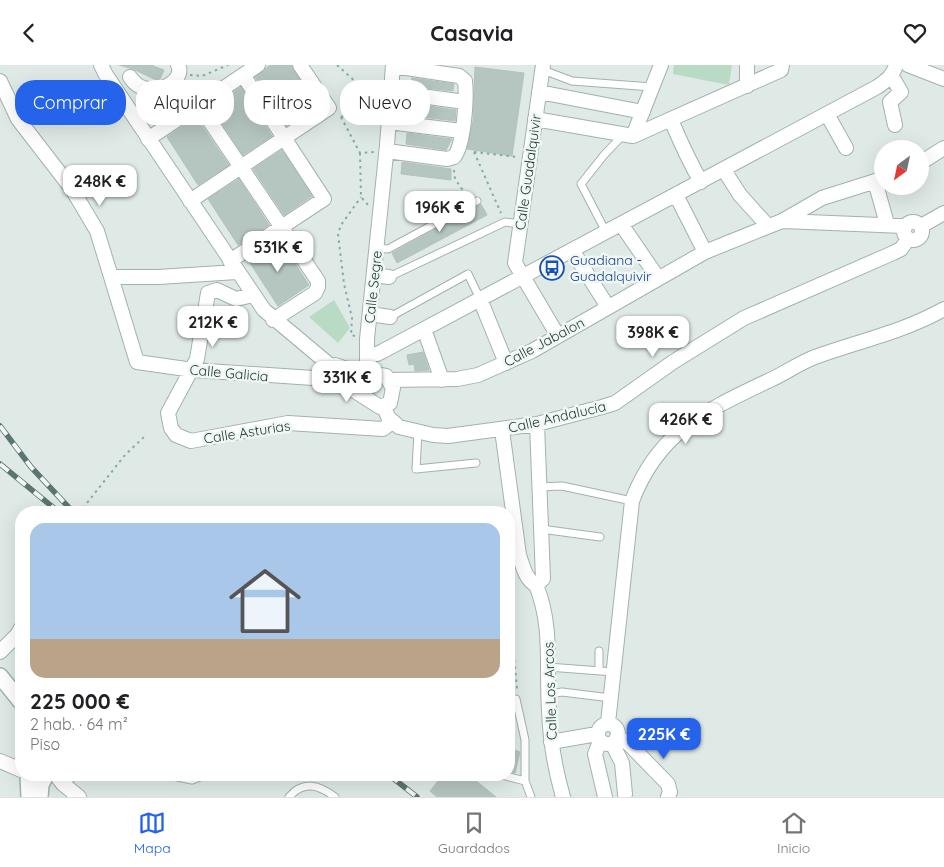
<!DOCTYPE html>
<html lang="es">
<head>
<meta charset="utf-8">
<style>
  body { margin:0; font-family:Quicksand,sans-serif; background:#f6f6f6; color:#202124; height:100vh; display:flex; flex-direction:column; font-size:19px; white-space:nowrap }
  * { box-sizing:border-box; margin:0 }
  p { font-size:16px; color:#757577 }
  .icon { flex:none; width:28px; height:28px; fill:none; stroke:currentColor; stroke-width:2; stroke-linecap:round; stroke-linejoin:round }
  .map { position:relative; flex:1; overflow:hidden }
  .panel { position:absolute; left:15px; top:441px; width:500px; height:275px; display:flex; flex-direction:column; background:#fff; border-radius:20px; box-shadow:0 5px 20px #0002 }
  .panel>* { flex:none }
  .hud { position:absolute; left:15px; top:15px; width:500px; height:45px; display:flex; gap:10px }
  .needle { width:32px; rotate:213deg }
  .buttons { position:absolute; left:874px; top:75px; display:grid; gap:10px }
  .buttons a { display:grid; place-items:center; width:55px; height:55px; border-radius:50%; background:#fff; box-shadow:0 5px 20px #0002; font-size:25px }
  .price { position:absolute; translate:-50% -42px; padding:0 11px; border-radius:10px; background:#fff; color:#222; font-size:16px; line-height:32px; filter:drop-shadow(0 1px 2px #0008) }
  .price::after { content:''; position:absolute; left:50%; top:30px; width:15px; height:11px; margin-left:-8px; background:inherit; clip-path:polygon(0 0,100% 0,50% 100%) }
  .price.active { background:#2563eb; color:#fff }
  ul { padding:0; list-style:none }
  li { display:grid; align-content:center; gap:10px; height:265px; padding:0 15px }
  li+li { border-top:1px solid #e0e0e0 }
  li span { display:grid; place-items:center; height:155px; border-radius:15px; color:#555 }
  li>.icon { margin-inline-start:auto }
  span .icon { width:90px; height:90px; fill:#fffc; stroke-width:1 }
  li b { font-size:21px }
  .tag { padding:0 18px; border-radius:20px; background:#fff; box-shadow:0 5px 20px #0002; font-size:18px; line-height:45px }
  .tag.active { background:#2563eb; color:#fff }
  header { display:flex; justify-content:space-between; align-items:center; height:65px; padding:0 15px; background:#fff; font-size:22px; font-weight:700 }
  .tabs { display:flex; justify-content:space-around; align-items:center; height:70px; border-top:1px solid #e0e0e0; background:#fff; font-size:14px; color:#757577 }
  .tabs a { display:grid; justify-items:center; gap:2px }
  .tabs .active { color:#2563eb }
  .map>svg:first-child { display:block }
</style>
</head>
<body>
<header><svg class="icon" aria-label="back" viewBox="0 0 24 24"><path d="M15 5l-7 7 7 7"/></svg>Casavia<svg class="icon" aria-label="heart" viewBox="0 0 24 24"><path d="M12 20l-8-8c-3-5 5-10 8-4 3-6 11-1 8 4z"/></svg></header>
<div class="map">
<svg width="944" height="732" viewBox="0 0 944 732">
  <rect width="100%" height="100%" fill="#dfeae6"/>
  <!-- green -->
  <path fill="#b9dbc6" d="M674,0h58l-3,20 -56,-11z
    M334,235l16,28 -12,15 -29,-26z"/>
  <!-- building -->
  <path fill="#b5c5c0" stroke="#b2c3be" d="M119,0h32l13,5 -4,9 -4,1 -23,-11z
    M270,0h21l26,40 -31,21 -31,-49z
    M475,2l49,6 -12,83 -45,-7 6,-28z
    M412,13l42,6 -1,7 -43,-5z
    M241,22l31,49 -29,19 -32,-48z
    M408,38l48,7 -1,11 -48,-6z
    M196,52l33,48 -31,20 -31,-48z
    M407,68l45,6 -6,11 -40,-6z
    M282,85l30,46 -28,19 -31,-46z
    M402,97l49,7v11l-50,-6z
    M239,114l30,46 -31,20 -30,-46z
    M481,139l6,11 -90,48 -5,-10z
    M279,174l30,46 -31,21 -30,-46z
    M423,287l6,18 -14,1 -1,-7 -5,1 -2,-10z
    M509,683l11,4 -5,21 -6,-2z
    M443,710h17l5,5 4,-5 27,22h-59l-7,-6z"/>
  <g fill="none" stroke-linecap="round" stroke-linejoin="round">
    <!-- lane casing -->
    <g stroke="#a2b2ae" stroke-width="9">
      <path id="lane" d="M543,5l29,11 80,6
        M606,167l-25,-48 23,-29 19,-20
        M377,183l11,1 89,-48
        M389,212l116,-55 15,2
        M390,252l78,-43 12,25
        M418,367l-2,37 60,-6
        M539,422l23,-1 70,15
        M541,464l59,8
        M599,586v20
        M548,602l66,5
        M549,629l13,-2 49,6
        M516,634l9,41v41l6,16
        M168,710l24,5 13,-5
        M502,710l23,6
        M63,719l13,-9
        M289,732c15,-17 30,-12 46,0"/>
    </g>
    <!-- street casing -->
    <g stroke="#a2b2ae" stroke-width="16">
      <path id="street" d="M101,0l5,10 158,235 80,67
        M543,0l-28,198 43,73
        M908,0l36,14
        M891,10l10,17 -11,10 5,23
        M130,12c16,26 57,6 48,-12
        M0,16l18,38 54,70 25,42 40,131 56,8 150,10
        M747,21v-21
        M392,27l73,10
        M539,27l104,20
        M199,40l119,176v6l-3,6 -42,27
        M827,49l19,34
        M535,54l98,17 148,-66 1,-5
        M671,55c9,21 18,41 30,62
        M389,57l72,9
        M633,71l28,-71
        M148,74l110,-74
        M387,86l60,8 7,-2c10,-12 13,-60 11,-76l-6,-5 -66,-10
        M920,98l24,-15
        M724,105l16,25 28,31
        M875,116l12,43
        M676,130l29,57
        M190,136l139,-93 -29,-43
        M783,156l121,5
        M904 166a9 9 0 1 1 18 0a9 9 0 1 1-18 0Z
        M621,159l37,54
        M921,161l23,-13
        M572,185l36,57
        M230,196l94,-62 -81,-124
        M374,210l15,2
        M112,212h46l79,-5
        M253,230l-17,4 -19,-9 -9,3 -11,66 -29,54 3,15 5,7 15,6 97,-18 95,6 9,-7
        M480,234l26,64
        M370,249l20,3
        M424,264l18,51
        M367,288l10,1 6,-3 494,-264c9,-6 16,-11 19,-22
        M335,300l15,5 36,6 7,12 -3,15 -10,4 -33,-21 -4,-8 4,-6
        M373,308l-6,-13v-21l20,-194 6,-80
        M389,315l68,-1 21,-4 54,-24 173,-99 77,-31 40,-23 60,-19
        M384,342l4,10 11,10 34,8 15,1 89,-12 65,-17 13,-4 58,-41 71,-44 149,-65 8,-4 7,-10
        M502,365l17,125c4,11 6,24 17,30 17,41 10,82 13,125 1,29 6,59 14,87
        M536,520l7,-6 -6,-155
        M0,587l17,-17 4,-7
        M608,658l24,-222c26,-69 73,-90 136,-120 16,-7 31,-18 47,-24 44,-16 88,-25 129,-48
        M598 669a10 10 0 1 1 20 0a10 10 0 1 1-20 0Z
        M617,672l11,6 40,41 2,8 -2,5
        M600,676l-5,13 10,43
        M551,677l46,-8
        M612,678l10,20 3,31
        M0,696l21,9
        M56,710l7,9 16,13"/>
    </g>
    <!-- secondary casing -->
    <g stroke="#9fb5b0" stroke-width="18">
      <path id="secondary" d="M0,611l21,26
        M28,710l1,22
        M40,732l1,-12 5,-10"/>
    </g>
    <!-- path -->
    <path stroke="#81ada4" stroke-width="2" stroke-dasharray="2.5 4" stroke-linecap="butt" d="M337,0l20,18 22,7
      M190,10l12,1 26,-11
      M341,52l19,36 15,-1
      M341,52l38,-11
      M474,87l27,61
      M474,87l44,5
      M360,88l1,44 7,8
      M454,105l1,9 12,17
      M355,271l-4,-1 1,-17 -8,-34 -6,-50 3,-9 20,-28
      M79,448l46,-58 19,-18
      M509,563l4,17 4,44"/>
    <!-- lane -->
    <use href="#lane" stroke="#fff" stroke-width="7"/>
    <!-- street -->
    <use href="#street" stroke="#fff" stroke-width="14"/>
    <!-- secondary -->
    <use href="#secondary" stroke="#fff" stroke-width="15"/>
    <!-- rail casing -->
    <g stroke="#5b7571" stroke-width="5.5">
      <path id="rail" d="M0,361l31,41 43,46
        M0,399l60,49
        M389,710l28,22"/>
    </g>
    <!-- rail -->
    <use href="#rail" stroke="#f0f7f4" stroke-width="4" stroke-dasharray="11" stroke-linecap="butt"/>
  </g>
  <!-- icons -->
  <defs>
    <g id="bus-ring" transform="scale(1.25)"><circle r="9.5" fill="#f0f7f4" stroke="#1a4fb4" stroke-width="1.5"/><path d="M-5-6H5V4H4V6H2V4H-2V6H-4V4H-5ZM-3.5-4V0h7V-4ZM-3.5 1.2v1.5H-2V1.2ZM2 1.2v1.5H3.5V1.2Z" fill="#1a4fb4"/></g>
  </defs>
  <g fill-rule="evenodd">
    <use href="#bus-ring" x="552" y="203"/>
  </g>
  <g text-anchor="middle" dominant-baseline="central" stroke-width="5" stroke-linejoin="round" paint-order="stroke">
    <!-- street labels -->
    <g font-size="14" fill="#213a36" stroke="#f0f7f4">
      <text transform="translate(528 107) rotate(-82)">Calle Guadalquivir</text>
      <text transform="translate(373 222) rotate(-84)">Calle Segre</text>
      <text transform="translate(544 277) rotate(-28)">Calle Jabalon</text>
      <text transform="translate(229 308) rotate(5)">Calle Galicia</text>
      <text transform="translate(557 352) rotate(-13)">Calle Andalucía</text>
      <text transform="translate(247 367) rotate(-9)">Calle Asturias</text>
      <text transform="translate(550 626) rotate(-92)">Calle Los Arcos</text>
    </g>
    <!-- transit labels -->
    <g font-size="14" fill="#164399" stroke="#f0f7f4" text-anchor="start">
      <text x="570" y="195">Guadiana -<tspan x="570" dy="16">Guadalquivir</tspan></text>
    </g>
  </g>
</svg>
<div class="buttons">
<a><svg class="needle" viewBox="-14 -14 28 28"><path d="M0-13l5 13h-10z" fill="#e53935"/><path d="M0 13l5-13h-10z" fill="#757577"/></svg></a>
</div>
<b class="price" style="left:100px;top:142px">248K €</b>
<b class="price" style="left:440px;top:168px">196K €</b>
<b class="price" style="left:278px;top:208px">531K €</b>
<b class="price" style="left:213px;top:283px">212K €</b>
<b class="price" style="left:653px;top:293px">398K €</b>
<b class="price" style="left:347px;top:338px">331K €</b>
<b class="price" style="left:686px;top:380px">426K €</b>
<b class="price active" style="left:664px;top:695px">225K €</b>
<div class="hud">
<a class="tag active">Comprar</a>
<a class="tag">Alquilar</a>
<a class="tag">Filtros</a>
<a class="tag">Nuevo</a>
</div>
<section class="panel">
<ul>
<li><span style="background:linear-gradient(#a9c7e8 75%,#b9a48a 0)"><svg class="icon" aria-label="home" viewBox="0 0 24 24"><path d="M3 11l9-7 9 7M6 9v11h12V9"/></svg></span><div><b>225 000 €</b><p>2 hab. · 64 m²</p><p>Piso</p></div></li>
</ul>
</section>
</div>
<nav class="tabs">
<a class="active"><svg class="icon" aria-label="map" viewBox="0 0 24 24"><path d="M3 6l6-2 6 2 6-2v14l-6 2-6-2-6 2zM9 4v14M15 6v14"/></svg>Mapa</a>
<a><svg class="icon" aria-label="saved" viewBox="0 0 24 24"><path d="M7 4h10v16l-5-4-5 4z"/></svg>Guardados</a>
<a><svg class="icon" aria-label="home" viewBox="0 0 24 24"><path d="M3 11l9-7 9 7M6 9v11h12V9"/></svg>Inicio</a>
</nav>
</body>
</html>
